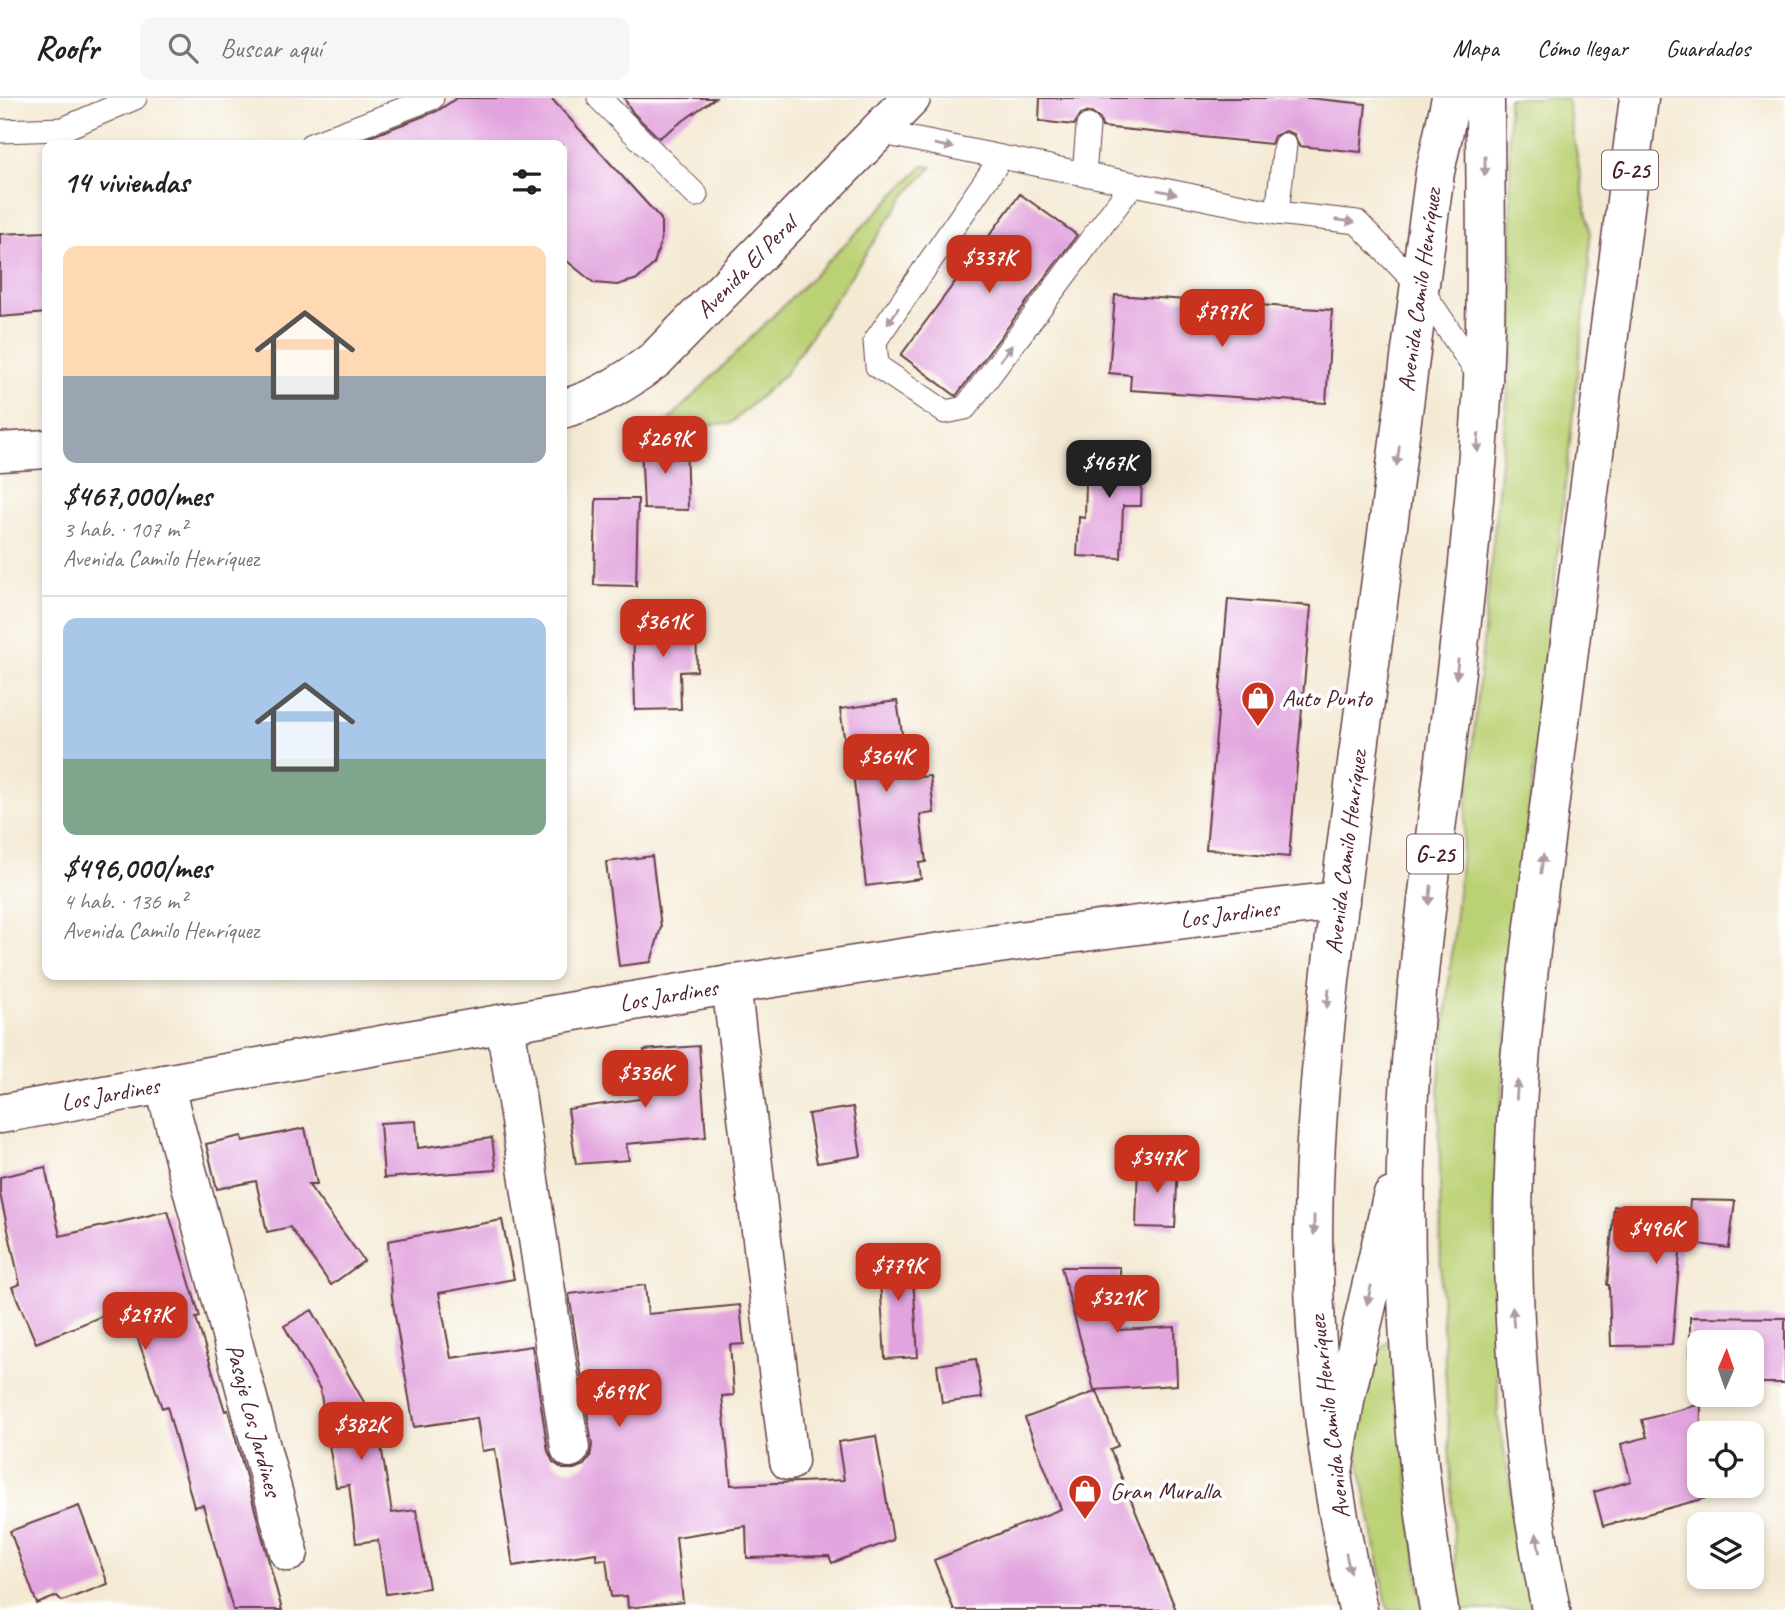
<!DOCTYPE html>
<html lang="es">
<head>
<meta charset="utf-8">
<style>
  body { margin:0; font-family:Caveat,sans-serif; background:#f6f6f6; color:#222; height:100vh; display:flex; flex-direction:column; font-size:26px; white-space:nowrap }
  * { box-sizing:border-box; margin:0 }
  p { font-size:23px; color:#767676 }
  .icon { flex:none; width:38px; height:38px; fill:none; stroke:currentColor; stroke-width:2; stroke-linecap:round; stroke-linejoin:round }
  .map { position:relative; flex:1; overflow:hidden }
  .drawer { position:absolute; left:42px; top:42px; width:525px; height:840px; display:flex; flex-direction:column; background:#fff; border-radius:14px; box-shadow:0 4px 10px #0003 }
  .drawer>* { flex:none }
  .needle { width:46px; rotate:2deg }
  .tools { position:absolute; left:1687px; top:1232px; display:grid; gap:14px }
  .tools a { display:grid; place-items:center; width:77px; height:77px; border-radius:14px; background:#fff; box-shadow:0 4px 10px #0003; font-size:35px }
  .price { position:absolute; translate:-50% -60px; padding:0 16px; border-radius:14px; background:#c8321e; color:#fff; font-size:23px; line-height:46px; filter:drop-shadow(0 2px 4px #0008) }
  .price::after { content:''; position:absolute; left:50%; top:42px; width:21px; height:16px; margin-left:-10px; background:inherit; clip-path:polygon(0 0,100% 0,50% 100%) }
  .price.active { background:#222; color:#fff }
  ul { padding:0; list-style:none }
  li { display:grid; align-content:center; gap:14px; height:371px; padding:0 21px }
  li+li { border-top:2px solid #e0e0e0 }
  li span { display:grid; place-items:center; height:217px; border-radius:14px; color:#555 }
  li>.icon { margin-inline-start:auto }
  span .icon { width:126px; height:126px; fill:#fffc; stroke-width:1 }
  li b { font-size:30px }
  h2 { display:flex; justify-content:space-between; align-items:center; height:84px; padding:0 21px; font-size:30px }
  header { display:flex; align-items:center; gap:42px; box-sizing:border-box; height:98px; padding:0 35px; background:#fff; border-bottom:2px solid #e0e0e0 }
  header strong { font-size:33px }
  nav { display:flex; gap:38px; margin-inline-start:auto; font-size:24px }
  .search { width:490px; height:63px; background:#f6f6f6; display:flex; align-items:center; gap:18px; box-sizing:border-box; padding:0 24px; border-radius:14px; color:#767676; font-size:26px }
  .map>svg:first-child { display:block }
</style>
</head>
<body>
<header>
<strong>Roofr</strong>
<div class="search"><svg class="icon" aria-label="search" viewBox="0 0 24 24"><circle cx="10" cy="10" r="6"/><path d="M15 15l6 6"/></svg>Buscar aquí</div>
<nav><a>Mapa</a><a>Cómo llegar</a><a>Guardados</a></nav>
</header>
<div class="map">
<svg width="1785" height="1512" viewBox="0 0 1785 1512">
  <rect width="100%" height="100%" fill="#fff"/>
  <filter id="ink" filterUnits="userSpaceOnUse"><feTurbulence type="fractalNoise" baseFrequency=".0143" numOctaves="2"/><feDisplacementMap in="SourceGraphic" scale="14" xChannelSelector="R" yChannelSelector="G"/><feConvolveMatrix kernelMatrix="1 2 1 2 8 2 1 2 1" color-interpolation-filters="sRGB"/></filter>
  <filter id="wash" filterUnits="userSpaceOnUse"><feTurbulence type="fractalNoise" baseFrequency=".00686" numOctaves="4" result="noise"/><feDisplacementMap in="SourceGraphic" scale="28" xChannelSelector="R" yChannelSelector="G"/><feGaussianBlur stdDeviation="1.57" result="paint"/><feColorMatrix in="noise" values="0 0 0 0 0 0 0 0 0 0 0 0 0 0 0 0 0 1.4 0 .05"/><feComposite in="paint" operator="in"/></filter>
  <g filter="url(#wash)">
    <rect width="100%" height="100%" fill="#f4ead4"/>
    <!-- green -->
    <path fill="#bbd175" stroke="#827850" stroke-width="2" d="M1508,0h59l23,135 -1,35 -77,702 -17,219 3,227 34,194h-69l-7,-36 -15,-282 -2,-210 75,-751z
      M923,68l9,1 -29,31 -118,176 -55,50 -66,1z
      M1393,1240l29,272h-34l-32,-163 14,-89z"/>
    <g id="blocks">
      <!-- building -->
      <path fill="#e2a4de" d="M457,0h94l110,121v21l-7,24 -16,15 -21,6 -23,-2 -32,-26v-112h-213l88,-34z
        M624,0h91l-56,40 -26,-25z
        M1040,0h268l58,6 -5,48 -62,-6 -5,-12 -8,-3 -12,5 -3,8 -169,-17 -2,-8 -10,-7 -9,2 -7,11 -35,-4z
        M1020,96l57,41 -121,161 -55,-41z
        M47,134v81l-47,4v-83z
        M1115,197l217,15 -6,93 -196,-13 1,-15 -22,-2z
        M686,343l2,69 -44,-1 -3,-65z
        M1087,351l56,2 -2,55h-18l-2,52 -44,-2 2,-39 6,1z
        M596,401h42l-2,87 -42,-1z
        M1228,501l83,7 -22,251 -83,-8z
        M696,517l1,56 -17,1 1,37 -46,1 -2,-93z
        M897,603l12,77 21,-2 4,37 -14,2 6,47 -7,1 2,16 -55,7 -14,-122h-4l-8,-55z
        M652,758l9,71 -10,35 -32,4 -13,-104z
        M699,948l7,91 -80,7 3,16 -53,4 -8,-55 79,-11 -3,-48z
        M853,1009l8,49 -44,7 -9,-49z
        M416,1023l2,27 74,-10 4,32 -112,8 -4,-55z
        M305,1030l12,56h-9l56,77 -33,24 -41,-58 -23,5 -11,-51 -39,8 -11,-45 36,-8 1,5z
        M1138,1065l40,1 -3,64 -39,-1z
        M45,1069l15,69 108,-25 32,106 -4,1 29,93 3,-1 54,200h-49l-30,-105 -9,2 -27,-101 -5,2 -28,-80 -20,7 -7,-21 -71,29 -24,-56 8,-3 -20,-90v-17z
        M1690,1102l45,1 -6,47 -48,-6 -9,103 -61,1 -2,-61h-2l7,-79 75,7z
        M502,1122l12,59 -75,14 12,65 81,-12 16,105 5,11 10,7h11l10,-4 6,-8 2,-12 -23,-151 76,-9 3,29 92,-9 4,39 -14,1 4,50 -12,1 9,89 113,-5 -6,-38 38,-6 17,104 -61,23 -3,-7 -82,2 -1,-32 -70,11 7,65 -55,6 -1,-12 -16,1 -5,-38 -10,1v-7l-83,13 -18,-117 -13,2 -5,-33 -63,9 -22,-129 -4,-57z
        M911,1148l7,111 -33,2 -7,-110z
        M1061,1169h59v63l55,-3 2,58 -83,5z
        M312,1212l66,117 14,86 24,-3 13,78 -43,6 -8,-54 -22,3 -7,-58 -13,2 -16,-98 -36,-63z
        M1690,1219l95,1v65h-33v-41h-53v40h-9z
        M976,1261l6,39 -40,5 -5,-38z
        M1097,1293l21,55 -8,3 66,161h-222l-20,-50 127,-51 -36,-91z
        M1701,1306l-2,82h4l3,12 -103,28 -9,-34 37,-11 -10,-37 26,-7 -5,-17z
        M79,1408l29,78 -46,17 -5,-5 -20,8 -27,-73z"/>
    </g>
  </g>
  <g filter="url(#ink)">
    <use href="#blocks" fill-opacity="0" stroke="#643d44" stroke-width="2"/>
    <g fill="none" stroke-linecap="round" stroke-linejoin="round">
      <!-- lane casing -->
      <g stroke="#643d44" stroke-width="25">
        <path id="lane" d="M599,0l97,97
          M0,33l63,-2 72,-31
          M878,34l399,81 80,9 63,65 62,93
          M311,47l121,-47
          M1001,60l-126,183 2,25 68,46 20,-4 167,-223
          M1084,77l4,-49
          M1277,115l8,-68"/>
      </g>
      <!-- street casing -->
      <g stroke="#643d44" stroke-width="41">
        <g id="street">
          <path d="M731,886l58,477"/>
          <path d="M505,925l65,425"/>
          <path id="s1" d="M164,986l125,468"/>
          <path id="s2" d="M0,1016c445,-81 890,-165 1340,-213"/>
          <path id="s3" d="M1358,1512c-32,-138 -49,-284 -44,-426 5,-136 24,-271 41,-406 25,-202 53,-404 80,-606l16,-74"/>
        </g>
      </g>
      <!-- secondary casing -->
      <g stroke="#643d44" stroke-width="41">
        <g id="secondary">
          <path id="s4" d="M562,311c35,-9 65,-28 94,-50l255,-261"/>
          <path d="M0,354l47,-3"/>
        </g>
      </g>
      <!-- primary casing -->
      <g stroke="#643d44" stroke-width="41">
        <path id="primary" d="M1333,1374l13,-77 46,-198
          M1439,1512c-26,-157 -38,-320 -32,-479 8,-190 43,-379 61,-568 6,-61 12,-122 15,-183 5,-94 2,-188 2,-282
          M1551,1512c-46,-224 -47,-433 -20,-660l108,-852"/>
      </g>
      <!-- lane -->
      <use href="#lane" stroke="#fff" stroke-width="23"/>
      <!-- street -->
      <use href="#street" stroke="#fff" stroke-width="38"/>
      <!-- secondary -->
      <use href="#secondary" stroke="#fff" stroke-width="38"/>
      <!-- primary -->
      <use href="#primary" stroke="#fff" stroke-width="38"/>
    </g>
    <!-- one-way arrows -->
    <defs><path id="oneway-solid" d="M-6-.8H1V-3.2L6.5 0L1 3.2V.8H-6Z" transform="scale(1.75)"/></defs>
    <g fill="#ae9aa0">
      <use href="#oneway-solid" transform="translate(944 48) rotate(12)"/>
      <use href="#oneway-solid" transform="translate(1485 68) rotate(90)"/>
      <use href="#oneway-solid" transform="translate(1167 94) rotate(11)"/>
      <use href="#oneway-solid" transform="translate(1345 123) rotate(7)"/>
      <use href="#oneway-solid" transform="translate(893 218) rotate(124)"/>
      <use href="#oneway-solid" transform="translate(1006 255) rotate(-53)"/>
      <use href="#oneway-solid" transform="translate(1478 345) rotate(94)"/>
      <use href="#oneway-solid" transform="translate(1398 358) rotate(98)"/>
      <use href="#oneway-solid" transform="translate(1457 571) rotate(96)"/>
      <use href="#oneway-solid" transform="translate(1542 766) rotate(-83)"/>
      <use href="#oneway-solid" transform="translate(1430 797) rotate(97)"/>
      <use href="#oneway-solid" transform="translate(1328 900) rotate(96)"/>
      <use href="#oneway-solid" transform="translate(1517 992) rotate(-86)"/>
      <use href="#oneway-solid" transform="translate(1314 1127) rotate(90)"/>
      <use href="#oneway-solid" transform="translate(1369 1197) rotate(103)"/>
      <use href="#oneway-solid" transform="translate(1513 1219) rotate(-94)"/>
      <use href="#oneway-solid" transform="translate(1538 1445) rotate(-99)"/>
      <use href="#oneway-solid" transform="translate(1348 1465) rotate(78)"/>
    </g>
  </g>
  <!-- icons -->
  <defs>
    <g id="shop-pin" transform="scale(1.75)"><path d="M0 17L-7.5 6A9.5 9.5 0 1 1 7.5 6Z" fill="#c8321e" stroke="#fff"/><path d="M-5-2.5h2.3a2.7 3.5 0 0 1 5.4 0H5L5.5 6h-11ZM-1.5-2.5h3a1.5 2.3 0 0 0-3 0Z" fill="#fff"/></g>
  </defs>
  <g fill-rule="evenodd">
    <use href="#shop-pin" x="1258" y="600"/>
    <use href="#shop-pin" x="1085" y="1393"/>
  </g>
  <g text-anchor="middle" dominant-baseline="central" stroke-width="7" stroke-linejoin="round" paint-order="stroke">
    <!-- shield labels -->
    <g fill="#fff" stroke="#80626b" stroke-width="2">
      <rect x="1602" y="52.5" width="56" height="39" rx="5"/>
      <rect x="1407" y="736.5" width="56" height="39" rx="5"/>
    </g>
    <g font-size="23" font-weight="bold" fill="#4a1f2b">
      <text x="1630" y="72">G-25</text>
      <text x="1435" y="756">G-25</text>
    </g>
    <!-- street labels -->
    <g font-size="24" fill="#4a1f2b" stroke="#fff">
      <text stroke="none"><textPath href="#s4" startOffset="236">Avenida El Peral</textPath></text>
      <text stroke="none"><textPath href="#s3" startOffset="1330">Avenida Camilo Henríquez</textPath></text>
      <text stroke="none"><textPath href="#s3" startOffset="763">Avenida Camilo Henríquez</textPath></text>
      <text stroke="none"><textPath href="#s2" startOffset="1246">Los Jardines</textPath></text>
      <text stroke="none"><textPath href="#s2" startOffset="679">Los Jardines</textPath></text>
      <text stroke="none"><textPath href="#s2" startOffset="112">Los Jardines</textPath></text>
      <text transform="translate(1329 1319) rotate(-97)">Avenida Camilo Henríquez</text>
      <text stroke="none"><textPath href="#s1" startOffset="348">Pasaje Los Jardines</textPath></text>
    </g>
    <!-- poi labels -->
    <g font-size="24" fill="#4a1f2b" stroke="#fff" text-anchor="start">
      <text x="1282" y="600">Auto Punto</text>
      <text x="1110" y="1393">Gran Muralla</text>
    </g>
  </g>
</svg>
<div class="tools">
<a><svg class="needle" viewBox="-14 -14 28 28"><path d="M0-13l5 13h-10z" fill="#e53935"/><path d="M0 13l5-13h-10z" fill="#767676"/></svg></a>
<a><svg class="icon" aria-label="locate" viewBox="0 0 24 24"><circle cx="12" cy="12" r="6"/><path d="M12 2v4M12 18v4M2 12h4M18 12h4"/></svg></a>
<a><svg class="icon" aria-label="layers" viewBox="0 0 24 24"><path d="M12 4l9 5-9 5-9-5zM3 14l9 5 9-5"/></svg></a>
</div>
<b class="price" style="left:989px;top:197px">$337K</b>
<b class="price" style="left:1222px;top:251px">$797K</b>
<b class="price" style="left:665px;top:378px">$269K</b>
<b class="price active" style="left:1109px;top:402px">$467K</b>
<b class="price" style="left:663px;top:561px">$361K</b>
<b class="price" style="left:886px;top:696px">$364K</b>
<b class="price" style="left:645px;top:1012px">$336K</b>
<b class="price" style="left:1157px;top:1097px">$347K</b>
<b class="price" style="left:1656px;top:1168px">$496K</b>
<b class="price" style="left:898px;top:1205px">$779K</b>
<b class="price" style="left:1117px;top:1237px">$321K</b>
<b class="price" style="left:145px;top:1254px">$297K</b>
<b class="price" style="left:619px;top:1331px">$699K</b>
<b class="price" style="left:361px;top:1364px">$382K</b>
<section class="drawer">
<h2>14 viviendas<svg class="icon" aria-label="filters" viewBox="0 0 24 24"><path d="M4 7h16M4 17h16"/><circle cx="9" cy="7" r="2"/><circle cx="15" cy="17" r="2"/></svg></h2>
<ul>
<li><span style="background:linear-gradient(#ffd9b3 60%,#9aa5b1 0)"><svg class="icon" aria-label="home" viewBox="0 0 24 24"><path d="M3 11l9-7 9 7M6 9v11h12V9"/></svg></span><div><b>$467,000/mes</b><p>3 hab. · 107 m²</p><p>Avenida Camilo Henríquez</p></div></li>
<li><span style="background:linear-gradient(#a9c7e8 65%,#7fa58c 0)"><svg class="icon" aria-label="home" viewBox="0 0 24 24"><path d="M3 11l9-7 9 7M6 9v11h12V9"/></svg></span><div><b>$496,000/mes</b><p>4 hab. · 136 m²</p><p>Avenida Camilo Henríquez</p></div></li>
</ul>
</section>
</div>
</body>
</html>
